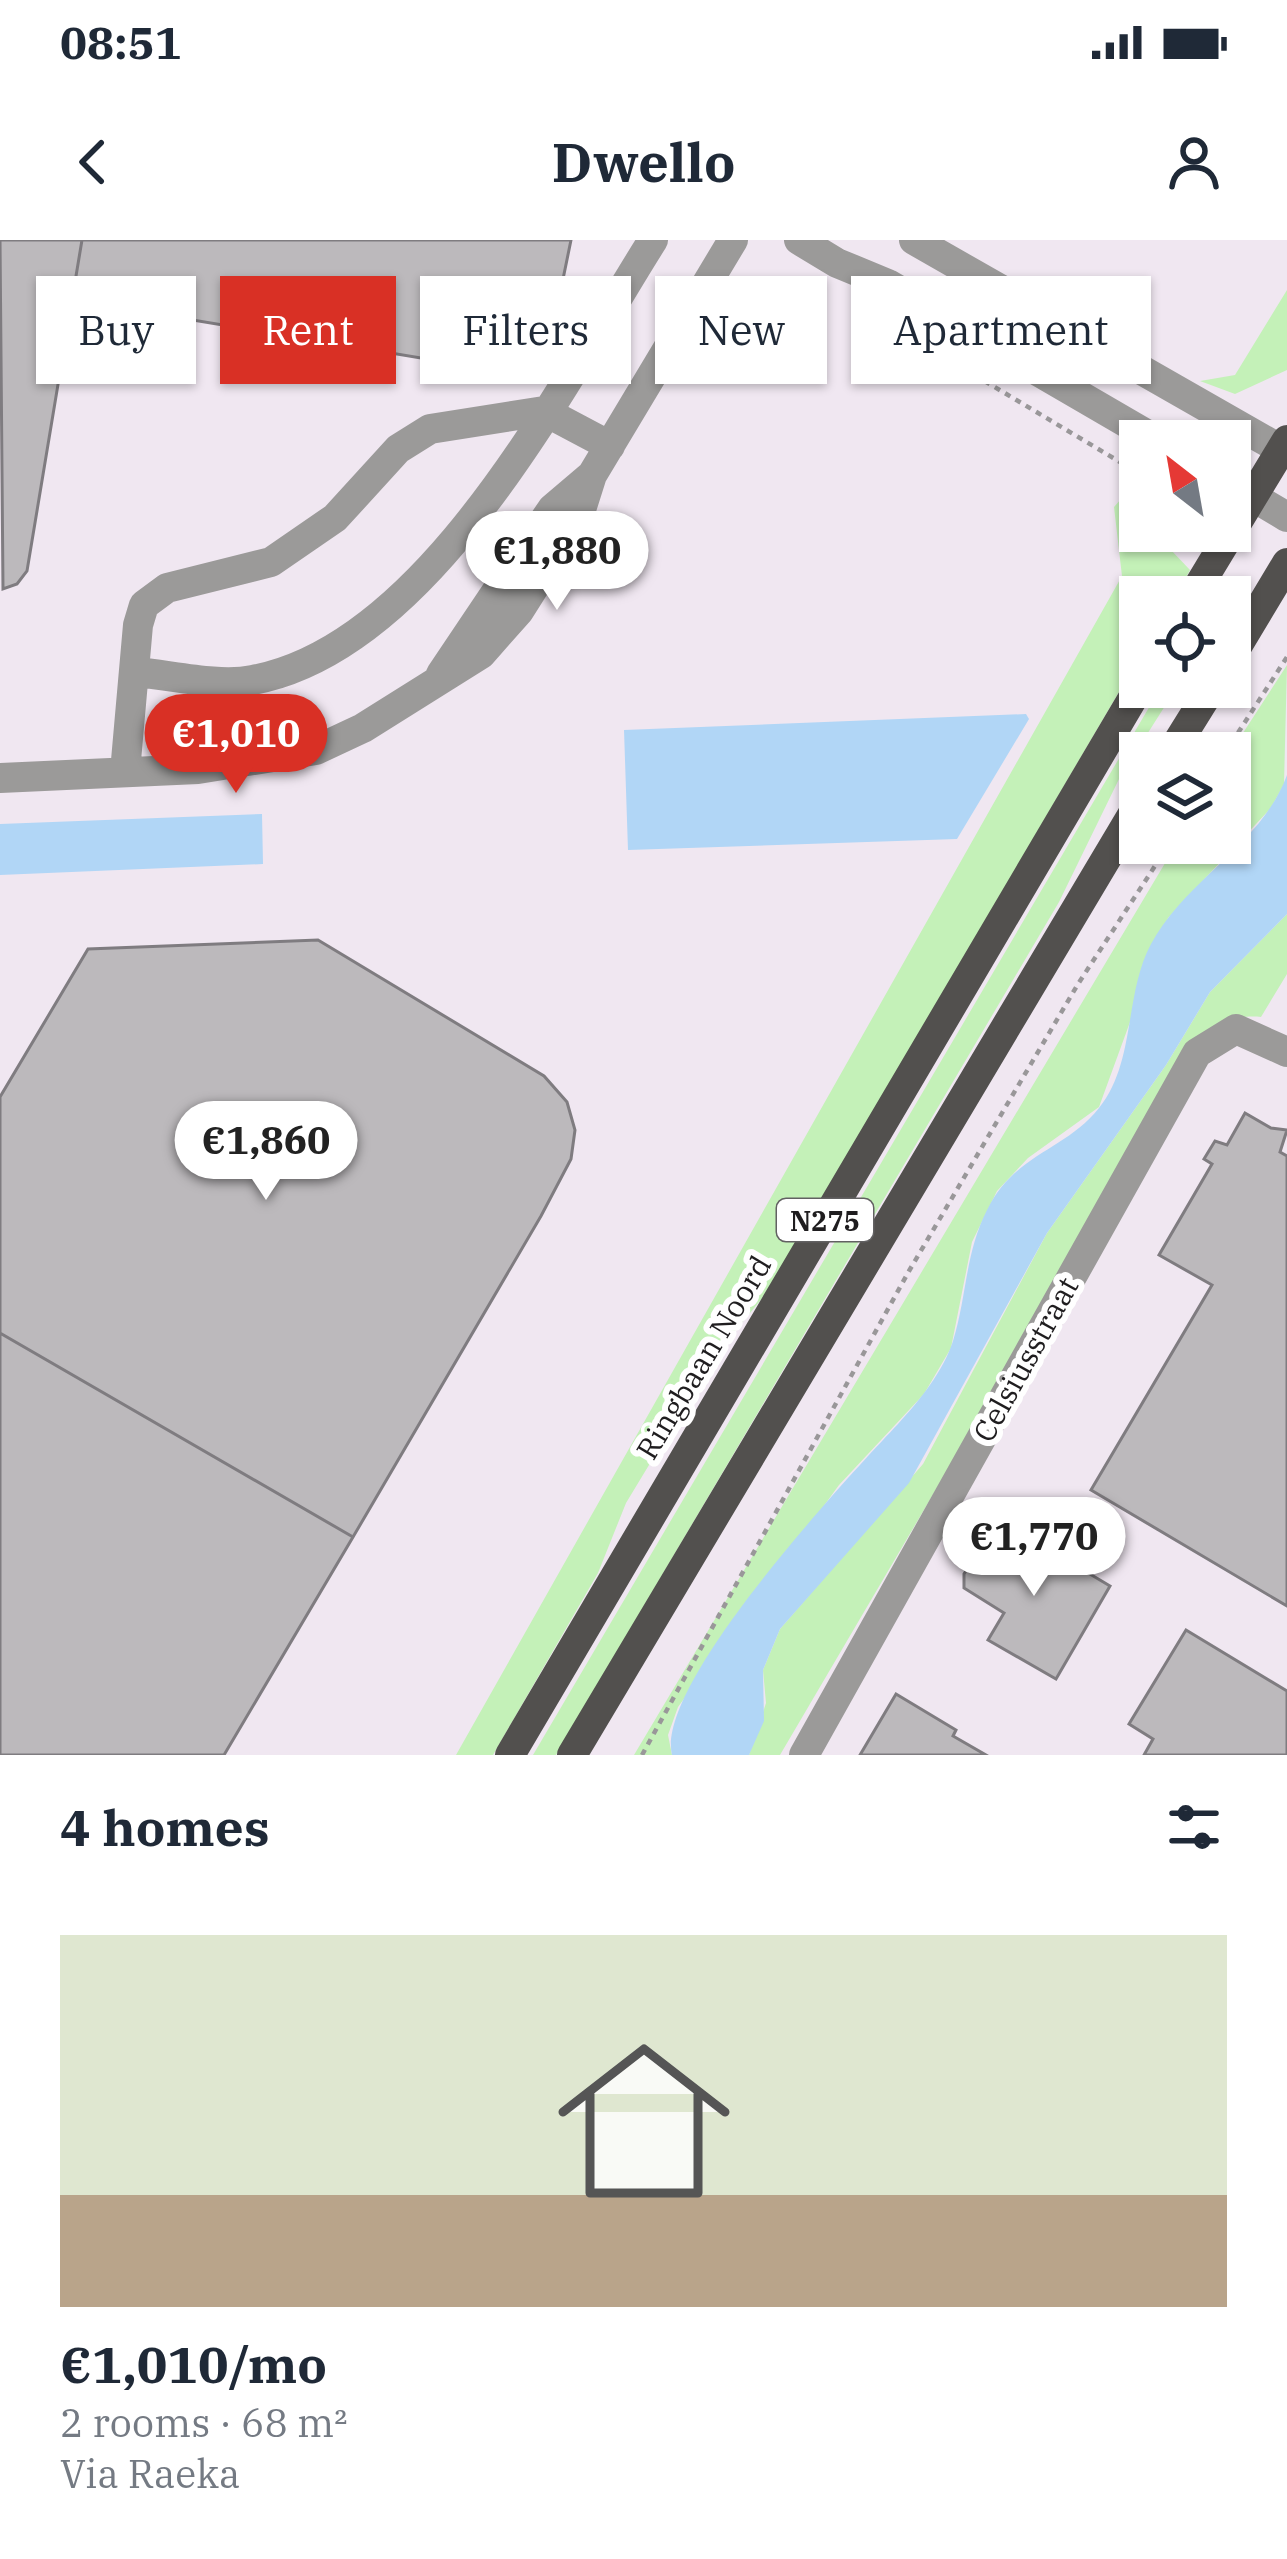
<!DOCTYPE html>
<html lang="en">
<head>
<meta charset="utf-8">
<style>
  body { margin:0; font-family:"IBM Plex Serif",serif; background:#f6f6f7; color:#1f2937; height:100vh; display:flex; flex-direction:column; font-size:45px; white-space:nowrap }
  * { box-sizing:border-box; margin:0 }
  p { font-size:39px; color:#747a83 }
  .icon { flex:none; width:66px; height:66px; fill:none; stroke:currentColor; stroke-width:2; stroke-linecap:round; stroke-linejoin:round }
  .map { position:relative; height:1515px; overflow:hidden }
  .drawer { display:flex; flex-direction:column; background:#fff; flex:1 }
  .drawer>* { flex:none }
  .banner { position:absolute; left:36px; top:36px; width:1215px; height:108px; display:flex; gap:24px }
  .needle { width:78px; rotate:329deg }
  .controls { position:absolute; left:1119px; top:180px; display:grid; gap:24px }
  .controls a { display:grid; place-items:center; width:132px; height:132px; border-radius:0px; background:#fff; box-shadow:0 3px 9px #0004; font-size:60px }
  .price { position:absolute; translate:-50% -102px; padding:0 27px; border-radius:42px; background:#fff; color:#222; font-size:39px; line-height:78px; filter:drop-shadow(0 3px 6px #0008) }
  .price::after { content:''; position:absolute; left:50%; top:72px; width:36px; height:27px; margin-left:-18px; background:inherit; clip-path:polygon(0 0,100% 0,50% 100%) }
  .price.current { background:#d93025; color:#fff }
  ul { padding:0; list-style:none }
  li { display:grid; align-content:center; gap:24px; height:636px; padding:0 60px }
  li span { display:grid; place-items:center; height:372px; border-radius:0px; color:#555 }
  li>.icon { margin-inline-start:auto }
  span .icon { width:216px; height:216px; fill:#fffc; stroke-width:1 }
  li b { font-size:51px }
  h2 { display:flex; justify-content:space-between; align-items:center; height:144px; padding:0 60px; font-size:51px }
  .tag { padding:0 42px; border-radius:0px; background:#fff; box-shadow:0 3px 9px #0004; font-size:42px; line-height:108px }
  .tag.current { background:#d93025; color:#fff }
  .status { display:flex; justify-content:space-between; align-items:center; height:84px; padding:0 60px; background:#fff; direction:ltr }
  .status svg { height:33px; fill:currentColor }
  header { display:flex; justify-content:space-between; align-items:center; height:156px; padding:0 60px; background:#fff; font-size:54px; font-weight:800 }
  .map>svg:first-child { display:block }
</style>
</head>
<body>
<div class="status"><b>08:51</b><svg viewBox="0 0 49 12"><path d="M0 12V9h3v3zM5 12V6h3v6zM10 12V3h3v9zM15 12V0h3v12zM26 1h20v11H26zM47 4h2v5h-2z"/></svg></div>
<header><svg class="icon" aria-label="back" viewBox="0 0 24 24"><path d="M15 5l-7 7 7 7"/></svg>Dwello<svg class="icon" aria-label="person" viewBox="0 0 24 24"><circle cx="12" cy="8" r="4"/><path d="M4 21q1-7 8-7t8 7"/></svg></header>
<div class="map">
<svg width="1287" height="1515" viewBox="0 0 1287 1515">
  <rect width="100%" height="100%" fill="#f8f5f8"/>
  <!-- built -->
  <path fill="#f0e7f1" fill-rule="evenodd" d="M0,0h1287v1515h-1287zM1140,201h90v90h-90zM1140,357h90v90h-90zM1140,513h90v90h-90z"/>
  <!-- green -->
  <path fill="#c4f1b8" d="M1287,50v80l-52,24 -35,-13 35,-6z
    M1135,243l5,5v43h27l4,19 19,20 -15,27h-35v59l-370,633 -52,62 -92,152 -28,70 -105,182h-37l666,-1179 -8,-69z
    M1287,425l-3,119 -13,24 -103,110 -69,189 -71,51 -31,33 -25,51 -21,106 -27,46 -85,91 -161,222 -10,28 4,20h-38l543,-912h53v-90z
    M1161,447h16l-57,90 -61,125 -503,853h-23z
    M1287,674v60l-26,43c-29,-3 -50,11 -67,33l-414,705h-31l17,-52 -3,-33 17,-41 143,-165 124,-231 119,-168 44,-73z"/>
  <!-- water -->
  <path fill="#b1d6f6" d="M1026,474l3,5 -72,120 -329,11 -4,-120z
    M1287,535v139l-77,78 -44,73 -119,168 -138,250 -129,146 -17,41 1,51 -15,34h-77c-17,-71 174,-276 226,-331 21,-23 45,-52 55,-83 14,-45 12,-88 34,-131 28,-57 78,-59 112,-102 37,-46 25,-114 52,-164 34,-64 111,-100 136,-169z
    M262,574l1,50 -263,11v-51z"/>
  <!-- building -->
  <path fill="#bcb9bc" stroke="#7f7c80" stroke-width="3" d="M0,0h82l-55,331 -10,13 -14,5z
    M82,0h489l-18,88 -28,30 -38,11 -415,-69z
    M318,700l226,136 23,26 8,28 -4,29 -30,57 -188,321 -353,-204v-236l88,-148z
    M1245,873l26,15 16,2 -7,22 7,4v450l-196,-116 121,-205 -53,-30 53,-91 -8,-5 11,-18 12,4z
    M0,1093l353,204 -129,218h-224z
    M993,1289h14l36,17 67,40 -54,93 -68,-39 16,-27 -40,-25v-14z
    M1186,1390l101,61v64h-143l9,-16 -24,-15z
    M896,1454l60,36 -3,6 33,19h-126z"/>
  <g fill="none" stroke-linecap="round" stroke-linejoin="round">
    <!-- path -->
    <path stroke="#999799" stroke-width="4.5" stroke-dasharray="6 6" stroke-linecap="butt" d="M861,67l279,167
      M1176,291l9,16
      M1225,513l62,-96
      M642,1515l267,-484 169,-287 92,-141"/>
    <!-- minor -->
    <path stroke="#9b9a99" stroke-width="30" d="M799,0l38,23 51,21 270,157
      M914,0l373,213
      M1230,243l57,34
      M135,432c36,3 83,15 118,8 178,-33 310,-298 400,-440
      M441,434l111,-165 40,-34
      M125,532l13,-147 6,-20 23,-17 104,-26 64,-44 63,-69 32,-20 114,-18 66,35
      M0,538l198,-9 118,-19 47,-22 118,-74 38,-43 60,-95 13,-41 141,-235
      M804,1515l393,-702 39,-24 51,23"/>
    <!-- major -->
    <path stroke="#52504e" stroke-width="30" d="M1192,357l95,-157
      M1230,418l57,-95
      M1171,513l41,-66
      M510,1515l630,-1069
      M572,1515l568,-953"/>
  </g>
  <g text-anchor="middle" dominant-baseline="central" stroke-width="12" stroke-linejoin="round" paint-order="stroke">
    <!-- shield labels -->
    <rect fill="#fff" stroke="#626162" stroke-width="3" x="777" y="959" width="96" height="42" rx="9"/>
    <g font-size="27" font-weight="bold" fill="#1f1d1f">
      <text x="825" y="980">N275</text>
    </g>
    <!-- street labels -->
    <g font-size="30" fill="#1f1d1f" stroke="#fff">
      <text transform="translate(703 1117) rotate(-59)">Ringbaan Noord</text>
      <text transform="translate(1025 1119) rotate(-61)">Celsiusstraat</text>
    </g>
  </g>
</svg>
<div class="controls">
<a><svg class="needle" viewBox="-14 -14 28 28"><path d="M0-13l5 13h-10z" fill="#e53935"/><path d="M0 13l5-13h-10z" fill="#747a83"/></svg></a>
<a><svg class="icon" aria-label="locate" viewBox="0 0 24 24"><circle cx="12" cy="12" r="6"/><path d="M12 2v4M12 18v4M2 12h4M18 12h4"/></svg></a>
<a><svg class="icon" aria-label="layers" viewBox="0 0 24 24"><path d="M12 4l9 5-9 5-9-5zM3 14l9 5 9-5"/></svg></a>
</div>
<b class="price" style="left:557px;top:373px">€1,880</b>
<b class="price current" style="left:236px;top:556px">€1,010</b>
<b class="price" style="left:266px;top:963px">€1,860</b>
<b class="price" style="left:1034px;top:1359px">€1,770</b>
<div class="banner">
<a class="tag">Buy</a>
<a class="tag current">Rent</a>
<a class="tag">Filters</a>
<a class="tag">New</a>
<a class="tag">Apartment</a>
</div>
</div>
<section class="drawer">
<h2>4 homes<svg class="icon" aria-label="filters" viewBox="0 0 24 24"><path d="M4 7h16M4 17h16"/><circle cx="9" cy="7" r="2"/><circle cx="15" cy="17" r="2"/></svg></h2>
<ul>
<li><span style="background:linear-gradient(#dfe7d0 70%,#b9a48a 0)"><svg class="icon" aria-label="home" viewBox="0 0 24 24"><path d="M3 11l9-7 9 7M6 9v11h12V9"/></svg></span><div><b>€1,010/mo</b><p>2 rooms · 68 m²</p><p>Via Raeka</p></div></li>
</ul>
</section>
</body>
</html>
